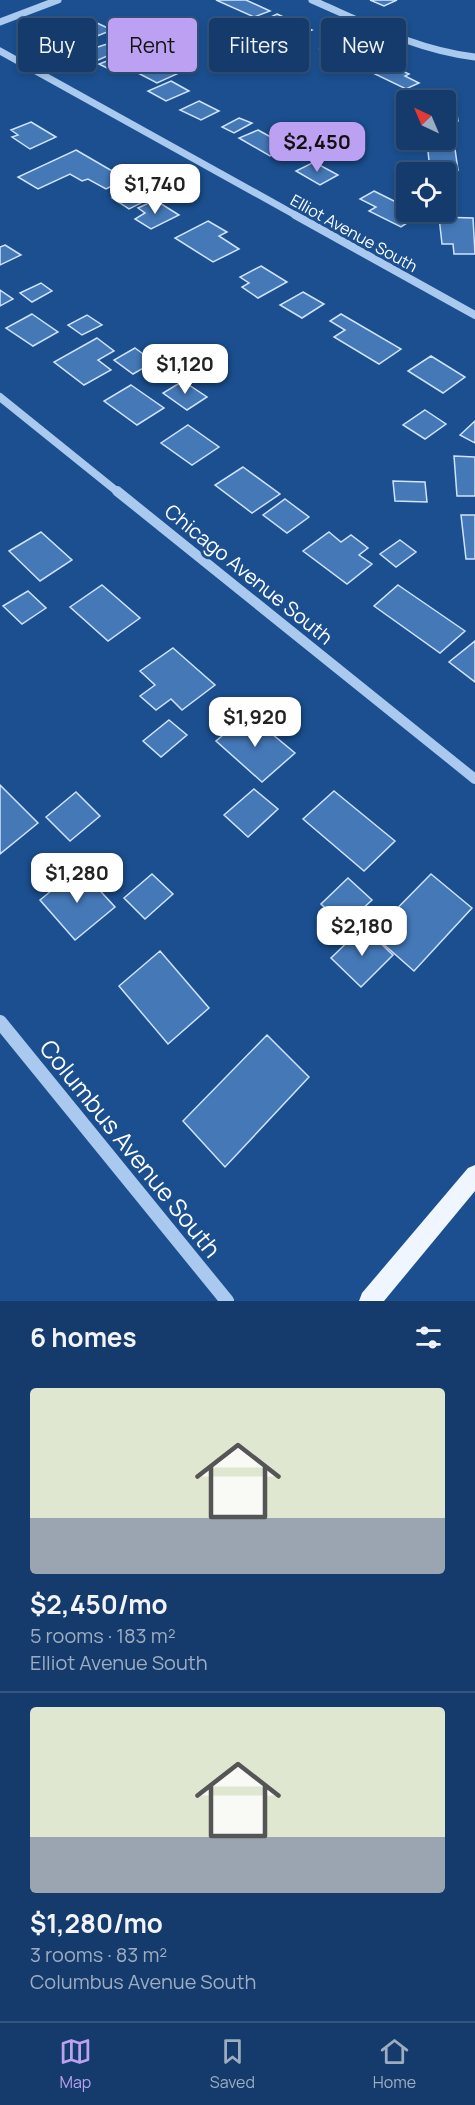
<!DOCTYPE html>
<html lang="en">
<head>
<meta charset="utf-8">
<style>
  body { margin:0; font-family:Manrope,sans-serif; background:#214673; color:#f1f3f6; height:100vh; display:flex; flex-direction:column; font-size:22px; white-space:nowrap }
  * { box-sizing:border-box; margin:0 }
  p { font-size:20px; color:#9dadc1 }
  .icon { flex:none; width:33px; height:33px; fill:none; stroke:currentColor; stroke-width:2; stroke-linecap:round; stroke-linejoin:round }
  .map { position:relative; height:1301px; overflow:hidden }
  .panel { display:flex; flex-direction:column; background:#143b6b; flex:1 }
  .panel>* { flex:none }
  .guide { position:absolute; left:18px; top:18px; width:440px; height:54px; display:flex; gap:12px }
  .needle { width:39px; rotate:316deg }
  .fabs { position:absolute; left:396px; top:90px; display:grid; gap:12px }
  .fabs a { display:grid; place-items:center; width:60px; height:60px; border-radius:6px; background:#143b6b; box-shadow:0 3px 9px #0003,0 0 0 2px #33557e; font-size:30px }
  .price { position:absolute; translate:-50% -51px; padding:0 14px; border-radius:12px; background:#fff; color:#222; font-size:20px; line-height:39px; filter:drop-shadow(0 2px 3px #0008) }
  .price::after { content:''; position:absolute; left:50%; top:36px; width:18px; height:14px; margin-left:-9px; background:inherit; clip-path:polygon(0 0,100% 0,50% 100%) }
  .price.on { background:#bca0f2; color:#111 }
  ul { padding:0; list-style:none }
  li { display:grid; align-content:center; gap:12px; height:318px; padding:0 30px }
  li+li { border-top:2px solid #33557e }
  li span { display:grid; place-items:center; height:186px; border-radius:6px; color:#555 }
  li>.icon { margin-inline-start:auto }
  span .icon { width:108px; height:108px; fill:#fffc; stroke-width:1 }
  li b { font-size:26px }
  h2 { display:flex; justify-content:space-between; align-items:center; height:72px; padding:0 30px; font-size:26px }
  .tag { padding:0 21px; border-radius:6px; background:#143b6b; box-shadow:0 3px 9px #0003,0 0 0 2px #33557e; font-size:21px; line-height:54px }
  .tag.on { background:#bca0f2; color:#111 }
  .dock { display:flex; justify-content:space-around; align-items:center; height:84px; border-top:2px solid #33557e; background:#143b6b; font-size:16px; color:#9dadc1 }
  .dock a { display:grid; justify-items:center; gap:3px }
  .dock .on { color:#bca0f2 }
  .map>svg:first-child { display:block }
</style>
</head>
<body>
<div class="map">
<svg width="475" height="1301" viewBox="0 0 475 1301">
  <rect width="100%" height="100%" fill="#1b4f8f"/>
  <!-- building -->
  <path fill="#4478b7" stroke="#cfe3fa" stroke-width="1.5" d="M216,0h30l24,11 -16,6z
    M370,0h27l-13,6z
    M277,14l35,16 -16,7 -36,-15z
    M51,20l18,10 -4,2 5,3 -13,5 -24,-14z
    M97,23l15,7 -27,11 -15,-8z
    M337,41l40,19 -17,8 -40,-19z
    M107,44l8,3 -8,4 5,3 -16,7 -17,-8z
    M130,52l8,4 -14,6 5,3 -16,6 -14,-7z
    M157,65l6,3 4,-2 12,7 -22,10 -19,-10z
    M390,65l19,9 -4,2 14,7 -13,6 -33,-16z
    M171,81l18,10 -23,10 -18,-10z
    M199,101l20,10 -18,9 -21,-10z
    M446,108h10l2,13h-12z
    M239,118l13,5 -18,10 -12,-6z
    M31,122l25,15 -26,12 -18,-12 6,-2 -7,-5z
    M258,130l31,17 -19,9 -31,-18z
    M427,142h27l4,28h-28z
    M76,150l50,29 -20,10 -18,-10 -6,2 -12,-7 -32,15 -20,-12z
    M314,162l24,13 -18,10 -24,-14z
    M131,190l16,10 -18,9 -17,-11z
    M374,191l32,16v5l15,2 -20,13 -32,-16 7,-4 -16,-8z
    M155,200l24,15 -28,14 -16,-10 10,-6 -7,-5z
    M439,217l34,1 2,36h-21l-1,-10h-11z
    M208,221l19,11 -8,4 20,13 -26,13 -38,-24z
    M5,245l16,10 -21,10v-18z
    M261,266l26,16 -29,16 -16,-11 7,-4 -9,-6z
    M41,283l11,8 -20,11 -12,-9z
    M0,290l13,9 -13,7z
    M303,292l21,12 -22,14 -22,-13z
    M32,314l26,18 -25,14 -27,-18z
    M341,314l60,35 -22,15 -45,-27 11,-7 -15,-9z
    M87,315l15,10 -20,10 -14,-10z
    M97,338l17,13 -16,9 13,10 -27,15 -30,-23z
    M135,348l19,14 -21,12 -19,-14z
    M431,356l34,21 -22,16 -35,-22z
    M183,381l24,16 -20,13 -24,-17z
    M131,385l33,23 -27,17 -33,-24z
    M425,410l21,14 -21,15 -22,-14z
    M475,421v22l-15,-8z
    M188,425l31,22 -27,18 -31,-22z
    M454,456l21,1v39h-18z
    M243,467l37,27 -28,19 -37,-28z
    M393,481l32,1 2,20 -32,-1z
    M285,499l24,18 -22,16 -24,-18z
    M461,515h14v44h-9z
    M41,532l31,28 -32,21 -31,-30z
    M329,532l12,10 10,-7 17,13 -9,7 13,9 -25,20 -44,-33z
    M400,540l16,12 -20,15 -16,-13z
    M102,585l38,33 -32,23 -38,-34z
    M398,585l67,46 -25,22 -66,-47z
    M28,591l18,17 -24,16 -19,-18z
    M475,641v41l-26,-20z
    M173,648l42,37 -33,25 -11,-11 -15,11 -16,-14 15,-11 -15,-14z
    M248,714l47,39 -33,29 -46,-41z
    M169,720l18,15 -26,22 -18,-16z
    M0,785l38,38 -38,31z
    M254,789l24,20 -30,28 -24,-22z
    M334,791l61,50 -31,30 -61,-52z
    M76,792l24,24 -30,25 -24,-24z
    M79,868l36,39 -40,33 -35,-40z
    M152,874l21,20 -28,25 -21,-21z
    M431,874l41,34 -58,63 -42,-37z
    M348,878l24,22 -28,26 -23,-22z
    M363,927l30,28 -32,32 -30,-29z
    M160,951l49,57 -41,36 -49,-58z
    M267,1035l42,42 -84,90 -42,-46z"/>
  <g fill="none" stroke-linecap="round" stroke-linejoin="round">
    <!-- minor-far3 -->
    <path stroke="#a9c9ee" stroke-width="7" d="M312,0c53,23 104,50 163,57
      M0,22l58,-22
      M0,51l297,165"/>
    <!-- minor-far2 -->
    <path stroke="#a9c9ee" stroke-width="8" d="M295,215l180,100
      M0,397l119,96"/>
    <!-- minor-far1 -->
    <path stroke="#a9c9ee" stroke-width="10" d="M117,491l358,288"/>
    <!-- minor -->
    <path stroke="#a9c9ee" stroke-width="14" d="M0,1022l227,279"/>
    <!-- major -->
    <path fill="#f0f6ff" fill-rule="evenodd" d="M475,1165v26l-91,110h-25l3,-8 106,-125z"/>
  </g>
  <g text-anchor="middle" dominant-baseline="central" stroke-width="6" stroke-linejoin="round" paint-order="stroke">
    <!-- far-street labels -->
    <g font-size="16" fill="#fff" stroke="#1b4f8f">
      <text transform="translate(354 233) rotate(29)">Elliot Avenue South</text>
    </g>
    <!-- street labels -->
    <g font-size="20" fill="#fff" stroke="#1b4f8f">
      <text transform="translate(249 574) rotate(39)">Chicago Avenue South</text>
    </g>
    <!-- near-street labels -->
    <g font-size="24" fill="#fff" stroke="#1b4f8f">
      <text transform="translate(131 1148) rotate(51)">Columbus Avenue South</text>
    </g>
  </g>
</svg>
<div class="fabs">
<a><svg class="needle" viewBox="-14 -14 28 28"><path d="M0-13l5 13h-10z" fill="#e53935"/><path d="M0 13l5-13h-10z" fill="#9dadc1"/></svg></a>
<a><svg class="icon" aria-label="locate" viewBox="0 0 24 24"><circle cx="12" cy="12" r="6"/><path d="M12 2v4M12 18v4M2 12h4M18 12h4"/></svg></a>
</div>
<b class="price on" style="left:317px;top:173px">$2,450</b>
<b class="price" style="left:155px;top:215px">$1,740</b>
<b class="price" style="left:185px;top:395px">$1,120</b>
<b class="price" style="left:255px;top:748px">$1,920</b>
<b class="price" style="left:77px;top:904px">$1,280</b>
<b class="price" style="left:362px;top:957px">$2,180</b>
<div class="guide">
<a class="tag">Buy</a>
<a class="tag on">Rent</a>
<a class="tag">Filters</a>
<a class="tag">New</a>
</div>
</div>
<section class="panel">
<h2>6 homes<svg class="icon" aria-label="filters" viewBox="0 0 24 24"><path d="M4 7h16M4 17h16"/><circle cx="9" cy="7" r="2"/><circle cx="15" cy="17" r="2"/></svg></h2>
<ul>
<li><span style="background:linear-gradient(#dfe7d0 70%,#9aa5b1 0)"><svg class="icon" aria-label="home" viewBox="0 0 24 24"><path d="M3 11l9-7 9 7M6 9v11h12V9"/></svg></span><div><b>$2,450/mo</b><p>5 rooms · 183 m²</p><p>Elliot Avenue South</p></div></li>
<li><span style="background:linear-gradient(#dfe7d0 70%,#9aa5b1 0)"><svg class="icon" aria-label="home" viewBox="0 0 24 24"><path d="M3 11l9-7 9 7M6 9v11h12V9"/></svg></span><div><b>$1,280/mo</b><p>3 rooms · 83 m²</p><p>Columbus Avenue South</p></div></li>
</ul>
</section>
<nav class="dock">
<a class="on"><svg class="icon" aria-label="map" viewBox="0 0 24 24"><path d="M3 6l6-2 6 2 6-2v14l-6 2-6-2-6 2zM9 4v14M15 6v14"/></svg>Map</a>
<a><svg class="icon" aria-label="saved" viewBox="0 0 24 24"><path d="M7 4h10v16l-5-4-5 4z"/></svg>Saved</a>
<a><svg class="icon" aria-label="home" viewBox="0 0 24 24"><path d="M3 11l9-7 9 7M6 9v11h12V9"/></svg>Home</a>
</nav>
</body>
</html>
